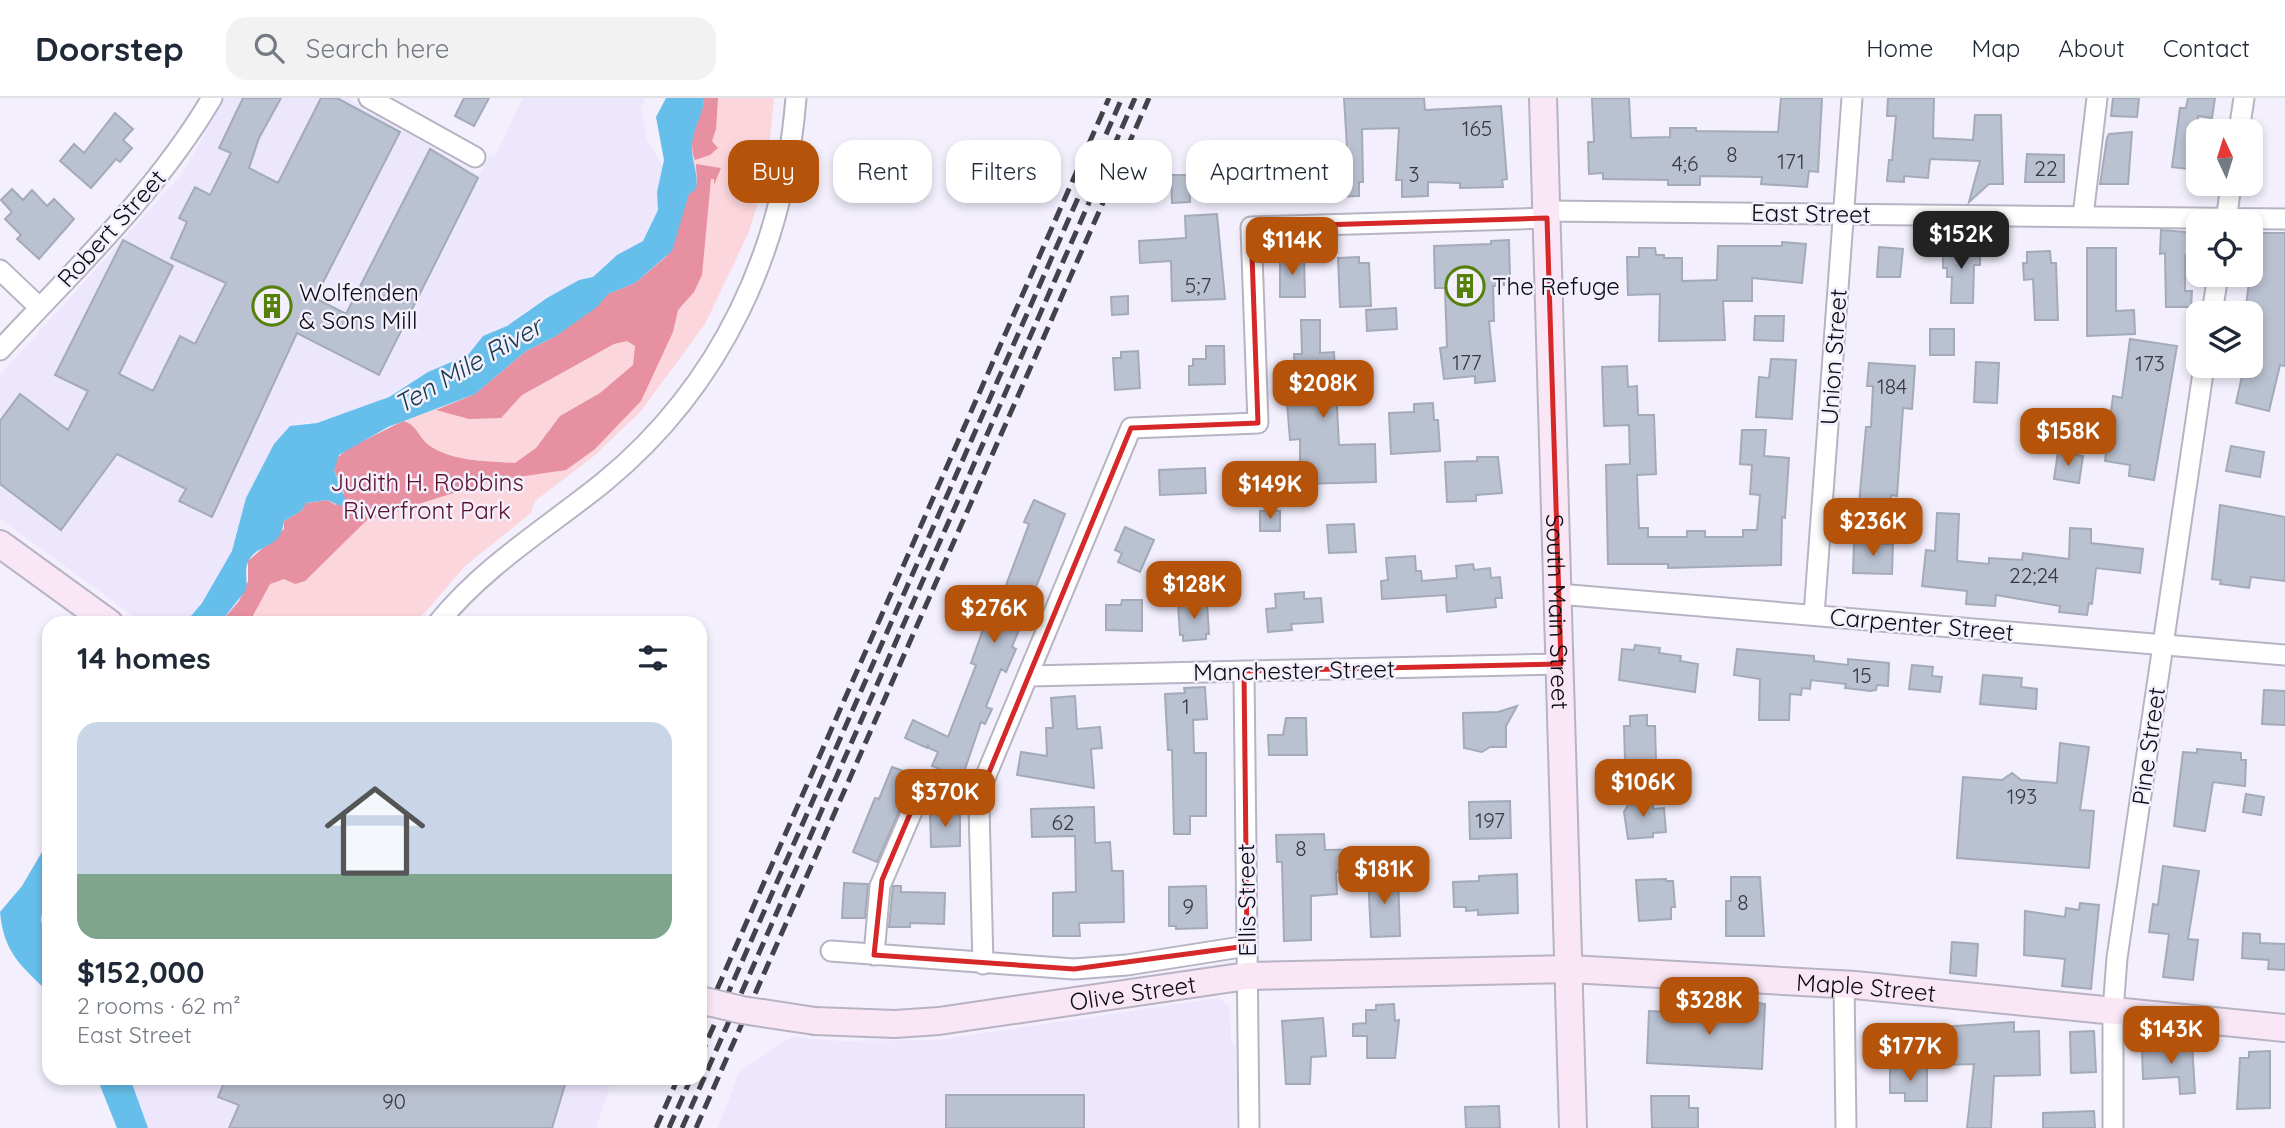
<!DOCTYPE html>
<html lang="en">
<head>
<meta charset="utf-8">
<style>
  body { margin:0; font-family:Quicksand,sans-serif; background:#f2f2f3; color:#1f2937; height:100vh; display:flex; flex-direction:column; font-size:26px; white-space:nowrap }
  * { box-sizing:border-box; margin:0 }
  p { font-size:23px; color:#747a83 }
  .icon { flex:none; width:38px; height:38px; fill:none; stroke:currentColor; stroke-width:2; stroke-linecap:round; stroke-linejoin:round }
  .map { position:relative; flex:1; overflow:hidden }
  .side { position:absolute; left:42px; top:518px; width:665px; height:469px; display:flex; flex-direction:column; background:#fff; border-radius:21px; box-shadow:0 4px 10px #0003 }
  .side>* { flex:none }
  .hud { position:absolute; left:728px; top:42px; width:665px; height:63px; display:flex; gap:14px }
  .needle { width:46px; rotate:356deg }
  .tools { position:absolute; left:2186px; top:21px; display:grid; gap:14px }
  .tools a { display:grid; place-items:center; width:77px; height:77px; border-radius:14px; background:#fff; box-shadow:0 4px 10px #0003; font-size:35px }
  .price { position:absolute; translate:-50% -60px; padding:0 16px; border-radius:14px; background:#b45309; color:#fff; font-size:23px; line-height:46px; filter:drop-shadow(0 2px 4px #0008) }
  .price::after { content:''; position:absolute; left:50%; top:42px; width:21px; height:16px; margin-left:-10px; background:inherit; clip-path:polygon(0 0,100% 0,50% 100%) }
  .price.active { background:#222; color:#fff }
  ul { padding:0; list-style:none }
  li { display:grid; align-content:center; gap:14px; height:371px; padding:0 35px }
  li+li { border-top:2px solid #e0e1e3 }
  li span { display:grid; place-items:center; height:217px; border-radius:21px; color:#555 }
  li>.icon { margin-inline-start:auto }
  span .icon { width:126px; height:126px; fill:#fffc; stroke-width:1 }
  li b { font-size:30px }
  h2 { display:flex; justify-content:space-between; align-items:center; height:84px; padding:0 35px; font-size:30px }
  .tag { padding:0 24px; border-radius:21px; background:#fff; box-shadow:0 4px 10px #0003; font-size:24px; line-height:63px }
  .tag.active { background:#b45309; color:#fff }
  header { display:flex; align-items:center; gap:42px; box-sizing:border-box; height:98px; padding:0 35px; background:#fff; border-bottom:2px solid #e0e1e3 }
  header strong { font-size:33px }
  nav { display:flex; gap:38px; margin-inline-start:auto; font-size:24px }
  .search { width:490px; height:63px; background:#f2f2f3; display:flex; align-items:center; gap:18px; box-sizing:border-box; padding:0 24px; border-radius:21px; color:#747a83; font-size:26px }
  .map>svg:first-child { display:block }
</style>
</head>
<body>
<header>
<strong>Doorstep</strong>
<div class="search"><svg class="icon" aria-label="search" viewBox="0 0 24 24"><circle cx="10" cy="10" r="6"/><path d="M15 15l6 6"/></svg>Search here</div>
<nav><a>Home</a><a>Map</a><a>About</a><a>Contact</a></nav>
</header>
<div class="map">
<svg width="2285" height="1030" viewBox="0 0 2285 1030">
  <rect width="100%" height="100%" fill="#f3effd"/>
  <!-- built -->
  <path fill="#ede7fe" d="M225,0h122l132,77 11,-21 5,2 28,-58h122l-4,10 6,32 17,28 -7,24 1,18 -9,22 -13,15 -19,8 -24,22 -14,3 -51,30 -21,16 -24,10 -15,19 -40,17 -55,33 -56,18h-17l-32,34 -7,13 -10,19 -19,62 -30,52 -17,20h-42l-143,-104v-144l182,-201z
    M49,798v56l-8,-32 4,-21z
    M1218,900l12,8 1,37 5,1 1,84h-519l21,-56 52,-35 51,4 96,-1z
    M130,980h483l-17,50h-448z"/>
  <!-- green -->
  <path fill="#fbd6dc" d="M704,0h70l-6,59 -10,46 -10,31 -43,90 -64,87 -47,45 -59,45 -4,12 -66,53 -49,57h-196l183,-202 61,-22 110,-76 123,-147 -5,-23z"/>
  <!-- forest -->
  <path fill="#e690a2" d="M704,0h14l-2,31 -4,12 6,7 -8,7 -15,5c-5,-11 -3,-29 1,-41 3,-9 9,-10 8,-21z
    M696,66l25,4 -7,17v-6h-3l-9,96 -8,17 -16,18 -5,22 -32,69 -46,48 -29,21 -74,11 -125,39 -62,61 -10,3 -11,-5 -14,5 -21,39h-29l19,-22 9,-20v-20l36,-32v-8l17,-10 5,-8 21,-3 9,5 8,-12 -10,-23v-9l13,-12 56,-28c15,4 15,17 27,25 24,16 57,15 85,17l21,-15 24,-32 40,-23 33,-28 2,-19 -8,-5 -13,3 -92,51 -21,23 -32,1 -33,-9 39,-16 51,-43 30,-15 52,-42 27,-11 32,-27 22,-63 8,-10z"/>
  <!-- water -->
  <path fill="#66bfea" d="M666,0h38c1,12 -11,30 -12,47 -1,15 7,28 4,44l-7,5 -17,57 -37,32 -27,11 -11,13 -41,29 -30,15 -51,43 -87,33 -49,28 -5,15 12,31 -5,5 -14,-6 -21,3 -5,8 -17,10c-3,30 -27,21 -36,41 -4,9 0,19 -2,28l-26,33h-35l17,-20 30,-52 14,-53 28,-54 16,-18 27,-3 72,-26 39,-25 40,-17 15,-19 24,-10 40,-28 32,-18 14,-3 24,-22 26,-14 15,-31 -1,-18 7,-32 -8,-43z
    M49,742v56l-4,3 -4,21 8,32v41c-28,-28 -45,-39 -49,-81l22,-26z
    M97,980h33l18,50h-31z"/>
  <!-- building -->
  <path fill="#bac1d0" stroke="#a3aab8" stroke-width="2" d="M243,0h38l-22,40 -10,30 29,15 43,-85h16l63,34 -85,166 31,16 84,-165 48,29 -99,197 -82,-42 -85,184 -33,-16 7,-12 -69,-35 -56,76 -61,-46v-63l20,-27 48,36 20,-39 -33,-16 68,-135 50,26 -54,108 34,17 27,-55 15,8 31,-61 -55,-25 16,-36 -8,-4 16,-31 15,8 21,-42 -12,-5z
    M464,0h25l-15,28 -19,-10z
    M1344,0h80l1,12 76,-4 6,73 -5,1 1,7 -43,1v-5l-32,-1v14l-26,1v-17h-6l3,-52 -37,1 1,53h-4v14l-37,1v4l-42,1 -1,-34 57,-6 -1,-14 12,-1z
    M1592,0h37l2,40 39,-1v-9h26v3l82,1 3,-34h41l-4,74 -9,-1 -2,16 -46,-3 1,-7 -62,-1v9h-32v-5l-65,-1v-6l-14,1 -1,-32h6z
    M1888,0h46l-1,40 40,2 2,-25h26l2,69h-14l-20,18 11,-41 -50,-2 -2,19 -24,-2v6l-17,-1 2,-21h3l4,-44h-9z
    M2113,0h26l-2,19 -26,-1z
    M2188,0h27l-3,20 -14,-2v54l-26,-3 8,-59h6z
    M115,15l18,16 -10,11 9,8 -12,14 -4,-3 -25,29 -31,-27 14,-17 10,9z
    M2132,34l-4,52h-28l7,-46 2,-4z
    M1228,53v22l-29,1 -1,-22z
    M2027,56l37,1v27h-39z
    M1171,77h18l1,27 -18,1z
    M12,91l11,11 9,-10 15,16 7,-7 20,20 -35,40 -22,-20 4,-4 -16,-16 7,-7 -11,-12z
    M1217,116l8,85 -53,2 -1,-40 -31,2 -1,-22 47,-3 -1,-22z
    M2161,132l37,3v22h-13v36h7l-1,16h-25l-1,-54 -5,1z
    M2250,135h35v133l-5,-1 -11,46 -33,-8 6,-27 8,2v-65h-5l5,-38z
    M1509,142l1,36 -6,1v8l-11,1 1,35h-5l6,60 -20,2v-7l-31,3 -4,-31 7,-1 -2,-59h-10l-1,-42 57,-2v-3z
    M1782,144l24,2 -4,39 -50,-5v23h-29l2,39 -66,1 1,-47 -32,1 -1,-38h12v-9h16l1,7h8v3h18v23l35,-1 1,-34h64z
    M1943,148h37v19h-6l-1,38h-22l1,-26h-5v-9h-4z
    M1879,149l24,2 -3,28h-23z
    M2087,150h29v63l18,-1 1,24 -48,2z
    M2050,153l1,12h5l2,57h-23l-2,-41 -9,1 -1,-17h4v-11z
    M1280,158h24l1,41h-25z
    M1359,159v6h10l2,43 -31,1 -2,-49z
    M1128,198v18l-16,1 -1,-18z
    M1396,210l1,21 -30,2 -1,-21z
    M1755,218h29l-1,25 -29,-1z
    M1301,222h19v33l14,-1 5,93 36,-1 1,38 -76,2v-45l-10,1 -3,-38h9l-2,-48h8z
    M1930,231h24v26h-24z
    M2130,241l47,7 -23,134 -25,-4 1,-11 -25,-4 8,-65 9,2z
    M1206,248h18l1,38 -36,1v-19h4v-7h13z
    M1138,253l2,37 -25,2 -2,-32h8v-6z
    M1771,261l25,1 -4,59 -36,-2 3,-40 10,1z
    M1976,264l23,1 -2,40 -23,-1z
    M1869,265l46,3 -3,43 -9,-1 -6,88 -6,-1v10l-32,-2 7,-76h5l2,-41h-6z
    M1627,268l1,21 9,-1 1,29h16l2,59 -19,1 2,53h9v9h39v-6h18v6h38v-7h14l3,-35 -10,-1 2,-29 -12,-1 2,-34h24l-2,26 25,2 -4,60 -3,-1 -1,48 -113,3v-4h-60l-2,-99 24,-1 -1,-39 -25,1 -2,-59z
    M1433,305l1,17h4l2,31 -49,3 -2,-41 25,-1v-8z
    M2231,348l33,6 -4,25 -34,-6z
    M2058,354l25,4 -4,27 -25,-4z
    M1477,359h21l4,36 -26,2v6l-29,1 -2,-40 32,-1z
    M1205,370l1,25 -46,2 -1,-25z
    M1034,402l31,14 -53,133 4,2 -10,23 -5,-3 -15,38 6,2 -7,15 -4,-2 -19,56 -30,-12 6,-14 -9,-4 -1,-3 -1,3 -22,-10 8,-18 35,17 28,-72 -5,-2 14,-39 6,1 38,-101 -5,-2z
    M2220,407l65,12v64l-34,-4 -2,11 -29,-4 1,-4 -9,-1z
    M1260,413h20v20h-20z
    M1937,415l22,1 -2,47 32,3v-6l33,2 1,-7 46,6 1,-31 21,1v14l52,6 -3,24 -44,-5 -4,36 -3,-1 -2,12 -28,-3 1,-6 -64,-11 -1,11 -29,-2 1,-13 -45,-5 4,-36 9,1z
    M1354,426l2,28 -27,1 -2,-28z
    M1125,429l29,13 -14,32 -22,-10 4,-9 -7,-3z
    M1854,445l39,1 -1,30 -39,-1z
    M1415,458l1,15h5l1,10 35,-3 -1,-12 17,-2 1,6 16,-2 1,10 9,-1 2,21h-7l1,9 -49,5 -1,-17 -64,4 -1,-18 7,-1 -2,-22z
    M1304,494v7l17,-1 2,24 -32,2 1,6 -24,2 -2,-23 10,-1 -1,-14z
    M1122,502h20v31l-36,-1v-25h15z
    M1207,505l2,31h-3v5l-23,2v-6h-3l-2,-31z
    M1635,547l25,3 -1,5 22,3 -1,5 18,3 -3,28 -76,-12 3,-31 12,1z
    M1737,551l77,7v5l34,4v-6l41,4 -1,23 -11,-1 -1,5 -6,1 -25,-3 1,-4 -35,-4 -1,9 -8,-1 -1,7 -11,-1 -1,26h-30l1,-41 -26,-4z
    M1912,567l21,2 -1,9 10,1 -2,15 -31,-3z
    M1983,577l39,3 -1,9 16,2 -1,20 -56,-5z
    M1205,589l2,32 -14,1 1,33h12v63h-16v18h-16l-2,-84h-4l-3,-56 20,-1 -1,-5z
    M2264,592l21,1v34l-23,-1z
    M1075,598l2,33 23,-2 2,21 -11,1 3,39 -77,-13 4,-23 26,4 -1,-28h7l-2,-30z
    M1517,608l-11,20v21h-16l-8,5 -18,-4 -1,-35 35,-1z
    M1647,617v11h8l1,34h-31l-1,-34h6v-10z
    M1286,620h20l1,37h-38l-1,-20h15z
    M2060,645l29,4 -9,63 14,1 -5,57 -132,-10 6,-81 39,3 10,-7 9,7 36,3z
    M2197,651l44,4v7h5l-1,26 -32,-4 -8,49 -31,-5 9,-74 14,1z
    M892,669l23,8 -38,87 -24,-10 22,-54 4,1z
    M1639,687l1,19 13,-1v6l11,-1 2,24 -13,1v4l-25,2 -4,-27z
    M2246,696l18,3 -3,18 -18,-3z
    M1510,703l1,37 -41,1 -1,-37z
    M1094,709l1,36 15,-1 2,29h11l1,51 -45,1 1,13h-27v-43l23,-1 -1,-56 -43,1 -1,-28z
    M930,714h30v34l-29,1z
    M1324,736l1,16 46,-1v22l-35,1 1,22 -26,2v44l-27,1 -2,-79h-5l-1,-27z
    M2163,768l36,5 -11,68 10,1 -5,40 -30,-3 6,-43 -20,-2 4,-28 5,1z
    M1517,776l1,39 -40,2v-5l-12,1v-4h-12l-1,-25 26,-1v-5z
    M1398,777l2,61 -29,1 -3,-61z
    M1731,779h29l4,59h-38v-35h5z
    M1666,781v2h7l2,26h-4v12l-32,2 -3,-41z
    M844,785l24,1 -3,34h-23z
    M893,788h8v6l44,1 -1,31 -34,-1v4h-21z
    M1206,788l1,42 -31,1v-3h-7v-39z
    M2080,805l19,2 -8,84 -29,-3 3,-27 -41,-4 1,-44 40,6 1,-9 13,2z
    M2243,835l17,1v9l25,1v26l-17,-1 1,-9 -27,-2z
    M1952,844l26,2 -2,32 -26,-3z
    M1729,900l36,6 -3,65 -115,-6 2,-52 79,4z
    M1394,906l1,17 4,-1 -4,38h-28v-22h-14v-12l13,-1v-13h10v-5z
    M1323,920l3,38 -15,1 -1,27h-24l-4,-63z
    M2014,924v10l25,-1 1,44 -46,1 -3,52h-24l7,-64 -32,1 -1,-38z
    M2094,933l2,41 -25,1 -1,-41z
    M2177,946h15l3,49 -15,1 -1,-17 -36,2 -1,-29 35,-1z
    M2270,953v57l-33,1 3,-51h9v-6z
    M1890,969h37v34h-22v-8h-15z
    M226,980h341l-15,50h-323l10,-23 -21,-8z
    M946,997h138v33h-138z
    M1651,998h38v12h9v20h-46z
    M1499,1008l1,22h-34l-1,-21z
    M2094,1013l1,17h-52v-15z"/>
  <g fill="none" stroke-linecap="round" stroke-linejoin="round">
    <!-- street casing -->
    <g stroke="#b8b3c3" stroke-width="23">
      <path id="street" d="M369,0l106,59
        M2239,33l5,-33
        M1546,113l739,8
        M2083,118l14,-118
        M2226,124l5,-38
        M0,172l39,37
        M2212,215l6,-38
        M0,252c74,-80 156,-157 212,-252
        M1558,496l727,61
        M1814,517l38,-517
        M438,525c47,-58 109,-95 166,-141 118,-97 180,-233 192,-384
        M1244,573l5,457
        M1028,578l533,-12
        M831,853l243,18 53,-4 120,-19
        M874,857l6,-69 34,-79 12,-7 53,-1
        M983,866l-4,-157 3,-22 149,-357 127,-5 -7,-196 296,-9
        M1844,887l2,143
        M2113,1030v-117l4,-53 87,-592"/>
    </g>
    <!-- secondary casing -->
    <g stroke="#b8b3c3" stroke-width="30">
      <g id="secondary">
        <path id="s1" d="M1543,0l30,1030"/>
        <path d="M0,446l109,79"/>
        <path id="s2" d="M815,923l80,3 44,-3 308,-45 323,-7 285,16 430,43"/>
      </g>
    </g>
    <!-- street -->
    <use href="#street" stroke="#fff" stroke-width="19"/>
    <!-- secondary -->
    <use href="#secondary" stroke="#f9e7f6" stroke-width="26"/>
    <!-- rail -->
    <path stroke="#444249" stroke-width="5" stroke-dasharray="14 7" stroke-linecap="butt" d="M700,930l409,-930
      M700,959l422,-959
      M656,1030l22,-50
      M669,1030l22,-50
      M682,1030l453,-1030
      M696,1030l453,-1030"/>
    <!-- secondary-bridge casing -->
    <g stroke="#b8b3c3" stroke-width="30" stroke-linecap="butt">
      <path id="secondary-bridge" d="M700,902l42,10 73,11"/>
    </g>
    <!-- secondary-bridge -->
    <use href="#secondary-bridge" stroke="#f9e7f6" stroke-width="26"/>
  </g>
  <!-- marked area -->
  <path fill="none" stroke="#d62828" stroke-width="5" stroke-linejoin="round" d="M1547,120l14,446 -317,7 3,275 -173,23 -200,-14 8,-75 28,-66 16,-14 52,-1 153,-371 127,-5 -7,-196z"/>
  <!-- icons -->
  <defs>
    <g id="building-ring" transform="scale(2.0125)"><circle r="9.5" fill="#f3effd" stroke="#55810a" stroke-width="1.5"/><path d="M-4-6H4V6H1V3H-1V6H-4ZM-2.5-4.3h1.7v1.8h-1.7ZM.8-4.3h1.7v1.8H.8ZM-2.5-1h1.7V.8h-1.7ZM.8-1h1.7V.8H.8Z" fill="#55810a"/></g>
  </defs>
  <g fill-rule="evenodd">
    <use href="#building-ring" x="1465" y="188"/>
    <use href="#building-ring" x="272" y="208"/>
  </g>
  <g text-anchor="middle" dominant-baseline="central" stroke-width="5" stroke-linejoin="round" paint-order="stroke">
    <!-- number labels -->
    <g font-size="21" fill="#383840">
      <text x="1477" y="30">165</text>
      <text x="1732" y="56">8</text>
      <text x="1791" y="63">171</text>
      <text x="1685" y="65">4;6</text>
      <text x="2046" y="70">22</text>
      <text x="1414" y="76">3</text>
      <text x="1198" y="187">5;7</text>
      <text x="1467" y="264">177</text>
      <text x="2150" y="265">173</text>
      <text x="1892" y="288">184</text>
      <text x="2034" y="477">22;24</text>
      <text x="1862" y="577">15</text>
      <text x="1186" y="608">1</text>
      <text x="2022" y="698">193</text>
      <text x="1490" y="722">197</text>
      <text x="1063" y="724">62</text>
      <text x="1301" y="750">8</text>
      <text x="1743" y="804">8</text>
      <text x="1188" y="808">9</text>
      <text x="394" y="1003">90</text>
    </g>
    <!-- street labels -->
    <g font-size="24" fill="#0c0b10" stroke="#f3effd">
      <text transform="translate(1811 115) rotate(1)">East Street</text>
      <text transform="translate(111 130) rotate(-48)">Robert Street</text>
      <text transform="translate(1833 259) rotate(-86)">Union Street</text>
      <text stroke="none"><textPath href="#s1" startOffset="514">South Main Street</textPath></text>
      <text transform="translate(1922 526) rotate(5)">Carpenter Street</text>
      <text transform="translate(1294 572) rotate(-1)">Manchester Street</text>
      <text transform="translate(2148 648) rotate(-82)">Pine Street</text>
      <text transform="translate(1246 802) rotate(-91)">Ellis Street</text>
      <text stroke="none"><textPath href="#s2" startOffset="1055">Maple Street</textPath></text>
      <text stroke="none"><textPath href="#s2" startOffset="320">Olive Street</textPath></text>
    </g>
    <!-- poi labels -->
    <g font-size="24" fill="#0c0b10" stroke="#f3effd" text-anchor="start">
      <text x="1492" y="188">The Refuge</text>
      <text x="299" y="194">Wolfenden<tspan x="299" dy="28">&amp; Sons Mill</tspan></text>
    </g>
    <!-- park labels -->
    <g font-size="24" fill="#5c102a" stroke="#f3effd">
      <text x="427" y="384">Judith H. Robbins<tspan x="427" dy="28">Riverfront Park</tspan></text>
    </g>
    <!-- water labels -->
    <g font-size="26" font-style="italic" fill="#133b4d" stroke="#f3effd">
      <text transform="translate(468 267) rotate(-30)">Ten Mile River</text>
    </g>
  </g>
</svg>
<div class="tools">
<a><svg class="needle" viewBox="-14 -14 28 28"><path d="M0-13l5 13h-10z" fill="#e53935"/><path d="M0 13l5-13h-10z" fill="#747a83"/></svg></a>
<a><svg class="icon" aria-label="locate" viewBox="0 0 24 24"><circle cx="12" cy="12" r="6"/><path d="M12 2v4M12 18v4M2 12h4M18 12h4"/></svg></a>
<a><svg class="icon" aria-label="layers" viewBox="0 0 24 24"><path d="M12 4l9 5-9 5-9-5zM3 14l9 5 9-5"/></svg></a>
</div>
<b class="price active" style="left:1961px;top:173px">$152K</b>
<b class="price" style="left:1292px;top:179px">$114K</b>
<b class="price" style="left:1323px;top:322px">$208K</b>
<b class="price" style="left:2068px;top:370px">$158K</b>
<b class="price" style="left:1270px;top:423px">$149K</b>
<b class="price" style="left:1873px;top:460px">$236K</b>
<b class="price" style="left:1194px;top:523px">$128K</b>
<b class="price" style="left:994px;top:547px">$276K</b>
<b class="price" style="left:1643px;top:721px">$106K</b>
<b class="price" style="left:945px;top:731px">$370K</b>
<b class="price" style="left:1384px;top:808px">$181K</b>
<b class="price" style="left:1709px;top:939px">$328K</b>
<b class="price" style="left:2171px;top:968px">$143K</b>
<b class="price" style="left:1910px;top:985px">$177K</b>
<div class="hud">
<a class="tag active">Buy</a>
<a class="tag">Rent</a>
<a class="tag">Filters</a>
<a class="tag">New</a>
<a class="tag">Apartment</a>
</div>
<section class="side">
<h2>14 homes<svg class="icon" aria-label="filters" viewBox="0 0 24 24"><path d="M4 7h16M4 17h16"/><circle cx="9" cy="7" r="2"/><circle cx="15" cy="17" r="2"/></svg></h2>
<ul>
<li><span style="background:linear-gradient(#c9d6e8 70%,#7fa58c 0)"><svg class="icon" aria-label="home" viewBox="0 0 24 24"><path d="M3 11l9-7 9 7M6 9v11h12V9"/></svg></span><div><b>$152,000</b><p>2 rooms · 62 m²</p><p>East Street</p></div></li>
</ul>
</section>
</div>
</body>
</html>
